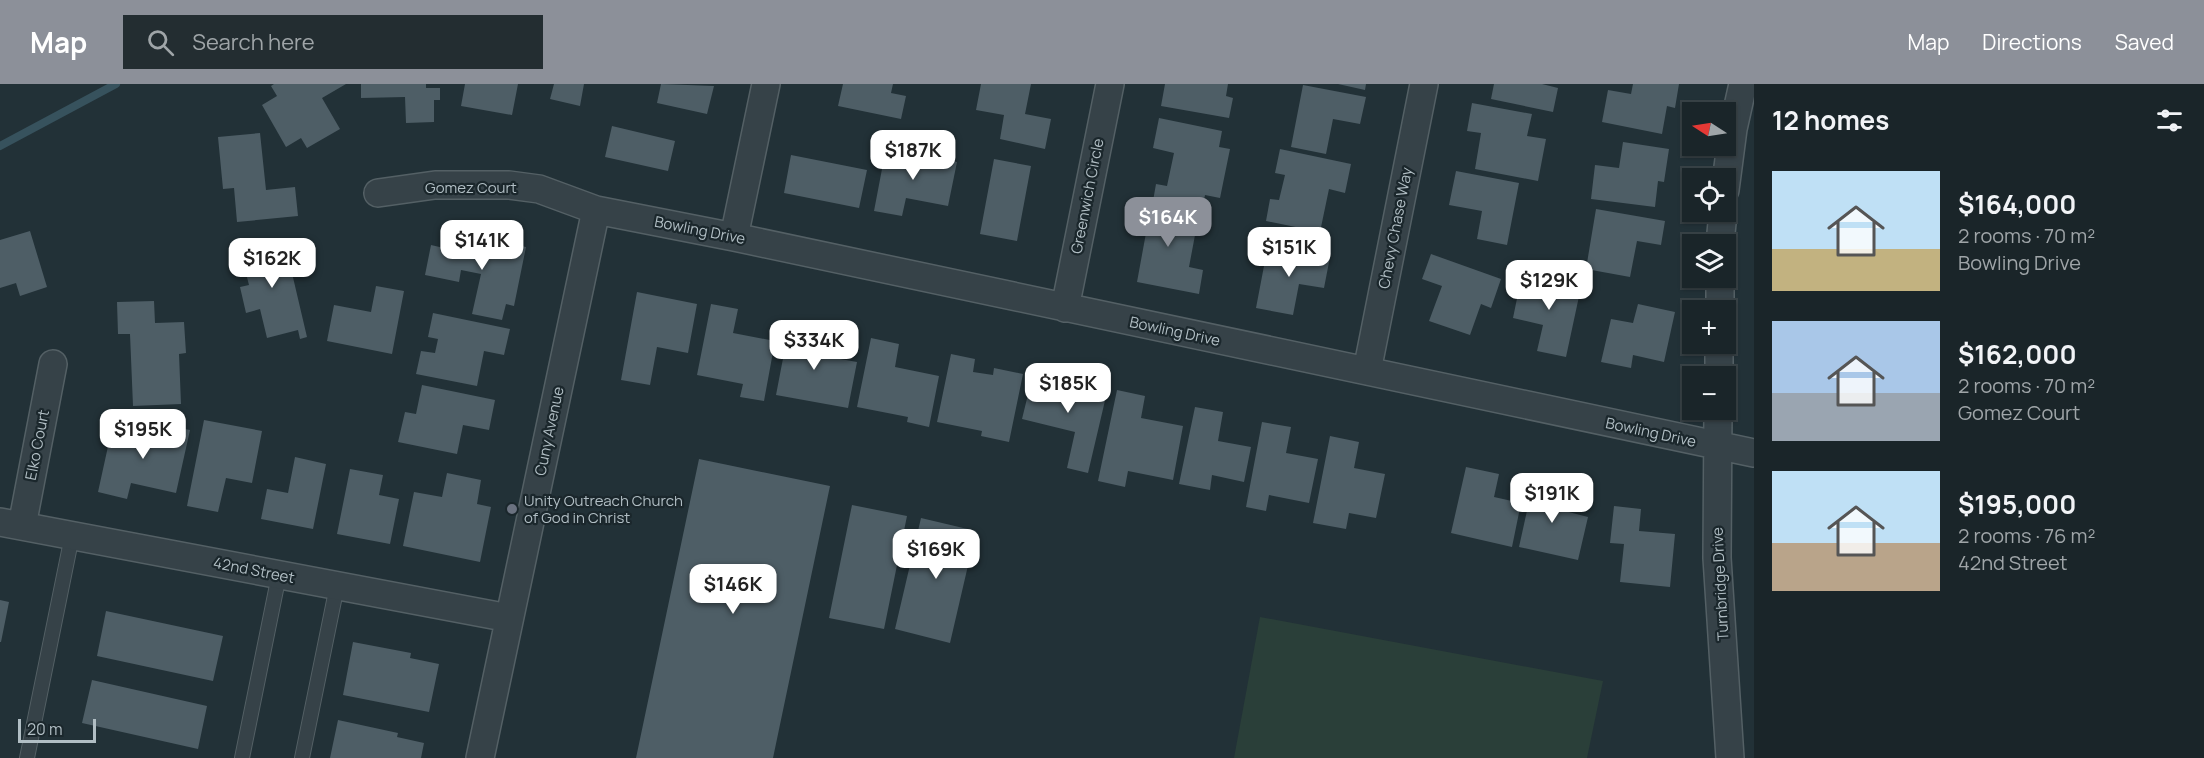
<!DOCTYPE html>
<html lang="en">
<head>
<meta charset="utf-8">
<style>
  body { margin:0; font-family:Manrope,sans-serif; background:#232d31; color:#f1f3f6; height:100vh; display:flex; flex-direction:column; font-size:22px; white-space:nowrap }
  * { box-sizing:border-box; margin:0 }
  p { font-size:20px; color:#9fa5a8 }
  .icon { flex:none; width:33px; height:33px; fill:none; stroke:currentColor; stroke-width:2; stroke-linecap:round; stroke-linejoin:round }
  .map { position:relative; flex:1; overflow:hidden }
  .details { display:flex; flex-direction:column; background:#1a2529; width:450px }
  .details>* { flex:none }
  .needle { width:39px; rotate:282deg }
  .buttons { position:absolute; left:1682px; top:18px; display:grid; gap:12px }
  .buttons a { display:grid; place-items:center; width:54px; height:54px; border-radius:0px; background:#1a2529; box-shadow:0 2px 4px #0004,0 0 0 2px #384246; font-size:30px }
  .scale { position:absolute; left:18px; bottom:15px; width:78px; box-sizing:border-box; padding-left:6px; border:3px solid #b1bec4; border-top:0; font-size:16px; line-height:21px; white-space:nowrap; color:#b1bec4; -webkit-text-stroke:4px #1b272c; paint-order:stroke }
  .price { position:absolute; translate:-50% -51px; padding:0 14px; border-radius:12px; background:#fff; color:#222; font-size:20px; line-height:39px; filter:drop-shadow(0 2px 3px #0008) }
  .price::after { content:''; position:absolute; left:50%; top:36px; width:18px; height:14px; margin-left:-9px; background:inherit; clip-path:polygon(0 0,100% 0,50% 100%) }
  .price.active { background:#8c9099; color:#fff }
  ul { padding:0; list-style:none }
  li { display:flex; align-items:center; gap:18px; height:150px; padding:0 18px }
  li span { display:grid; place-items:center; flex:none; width:168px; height:120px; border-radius:0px; color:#555 }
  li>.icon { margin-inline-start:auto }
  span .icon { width:72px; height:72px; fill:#fffc; stroke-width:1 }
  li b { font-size:26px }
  h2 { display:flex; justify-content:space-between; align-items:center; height:72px; padding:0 18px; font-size:26px }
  header { display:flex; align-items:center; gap:36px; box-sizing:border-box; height:84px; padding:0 30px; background:#8c9099; color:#fff }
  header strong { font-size:28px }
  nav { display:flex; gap:33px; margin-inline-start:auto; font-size:21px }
  .search { width:420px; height:54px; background:#232d31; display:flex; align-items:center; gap:15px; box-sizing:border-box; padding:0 21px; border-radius:0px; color:#9fa5a8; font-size:22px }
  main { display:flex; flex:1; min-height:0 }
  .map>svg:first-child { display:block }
</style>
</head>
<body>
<header>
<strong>Map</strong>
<div class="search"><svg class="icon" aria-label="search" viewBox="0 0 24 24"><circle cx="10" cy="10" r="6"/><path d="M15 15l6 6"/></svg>Search here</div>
<nav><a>Map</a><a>Directions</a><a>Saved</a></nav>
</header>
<main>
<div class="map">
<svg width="1754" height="674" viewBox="0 0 1754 674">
  <rect width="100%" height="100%" fill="#223137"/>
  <!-- green -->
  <path fill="#2a3f39" d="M1260,533l343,64 -16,77h-353z"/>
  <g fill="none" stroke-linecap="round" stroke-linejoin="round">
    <!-- stream -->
    <path stroke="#37525d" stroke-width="8" d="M0,62l116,-62"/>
  </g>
  <!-- building -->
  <path fill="#4e5e66" d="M274,0h72l-24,14 18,31 -33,19 -6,-10 -15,9 -24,-42 15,-9 -6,-10z
    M361,0h65v4h14v12h-6v22l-28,1 -1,-26 -44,1z
    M465,0h53l-6,31 -51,-9z
    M554,0h30l-4,22 -30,-7z
    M661,0l53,2 -7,28 -50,-11z
    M843,0h50l-2,9 15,3 -5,23 -63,-13z
    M981,0h50l-6,30 26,5 -6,30 -45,-10 4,-24 -28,-5z
    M1165,0h63l-2,12 7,2 -4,20 -68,-12z
    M1338,0h28l-1,6z
    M1494,0h48l16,4 -5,24 -62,-13z
    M1633,0h46l-4,24 -8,-2 -5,28 -60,-12 6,-32 23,4z
    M1303,1l63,12 -6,27 -27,-5 -7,35 -35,-7z
    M1472,19l60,11 -5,22 19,3 -8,42 -63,-12 6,-36 -14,-2z
    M1159,34l63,13 -3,16 11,2 -10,49 -15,-3 -3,16 -49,-10 3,-17 11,2 7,-33 -21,-5z
    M612,42l63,15 -7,30 -63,-14z
    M260,49l6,57 29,-3 3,29 -61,6 -3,-34 -11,1 -5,-52z
    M1623,58l46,7 -5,33 -6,-1 -3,26 -64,-8 4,-34 24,3z
    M886,64l71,14 -9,44 -42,-8 -4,18 -28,-5z
    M1280,65l71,15 -6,29 -16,-4 -9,43 -54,-11 4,-22 9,1 6,-25 -10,-2z
    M791,71l76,15 -8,38 -75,-15z
    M994,75l37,7 -14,75 -37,-7z
    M1456,87l63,12 -12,62 -30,-6 5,-28 -33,-6z
    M1140,119l59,11 -10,53 14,3 -4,24 -62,-12 9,-49 -12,-2z
    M1596,125l69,12 -4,24 -24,-4 -7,36 -44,-8z
    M30,147l17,56 -27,9 -4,-13 -16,5v-48z
    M468,151l58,12 -12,59 -8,-2 -4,16 -30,-6 9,-40 -20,-4 -2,12 -34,-7 6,-30 17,4 3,-12 16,3z
    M284,155l23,98 -7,2 -2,-9 -31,8 -7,-29 -14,4 -6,-26 9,-2 -9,-35z
    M1268,161l62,12 -6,31 -25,-4 -6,31 -37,-7z
    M1431,170l70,25 -10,29 -10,-4 -11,31 -41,-14 13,-35 -20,-7z
    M1522,190l59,13 -15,70 -29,-6 6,-26 -30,-7z
    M376,202l28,5 -12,63 -65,-13 7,-36 37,7z
    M637,208l60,12 -9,49 -31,-6 -7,38 -29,-5z
    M154,217l1,22 29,-1 2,31 -7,1 2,50 -48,2 -3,-72h-12l-1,-32z
    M711,220l27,5 -5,24 42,8 -11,60 -24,-4 3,-13 -46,-9z
    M1638,220l37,8 -11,50 -31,-7 -2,13 -30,-6 10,-43 22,4z
    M433,229l77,16 -6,26 -20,-4 -7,35 -61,-12 5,-23 14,2 3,-14 -10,-2z
    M790,238l28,5 -5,27 44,8 -9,46 -72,-13z
    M871,254l28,6 -4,23 44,9 -10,51 -22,-5 1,-5 -51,-10z
    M951,270l24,5 -2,13 20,3 1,-7 29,6 -14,68 -28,-6 1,-5 -45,-9z
    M1033,290l74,18 -19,81 -21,-5 8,-36 -53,-13z
    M422,301l73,15 -6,30 -26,-5 -6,29 -59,-12 7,-30 11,2z
    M1117,306l28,6 -4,22 42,8 -10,54 -45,-9 -3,16 -27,-6z
    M1195,323l28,5 -5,29 33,6 -7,35 -32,-7 -2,15 -31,-6z
    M114,335l23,5 -2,8 27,6 3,-13 25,5 -14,63 -45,-10 -4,16 -29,-7z
    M204,336l58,11 -10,52 -26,-5 -8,34 -31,-6z
    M1262,338l29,5 -5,26 32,6 -9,44 -40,-8 -3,16 -20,-4z
    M1330,352l29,6 -5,26 31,6 -9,44 -27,-5 -3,16 -33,-6z
    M295,373l31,7 -13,65 -52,-10 6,-30 21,4z
    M699,375l131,27 -57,272h-137z
    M1466,383l33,7 -5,23 27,6 -9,44 -61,-14z
    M350,385l33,6 -4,20 20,4 -9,45 -53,-10z
    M447,389l34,7 -4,24 14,3 -11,55 -77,-16 11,-54 28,5z
    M1534,395l28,6 -5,24 31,8 -10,43 -59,-13z
    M852,421l55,11 -23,113 -55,-11z
    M1614,422l27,3 -2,22 36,3 -5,53 -50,-5 4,-38 -14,-1z
    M921,434l55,13 -26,112 -55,-14z
    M0,516l9,2 -8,40h-1z
    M106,527l117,25 -10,45 -116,-25z
    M353,558l58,11 -1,5 29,6 -10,48 -86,-17z
    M92,596l115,26 -9,43 -116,-26z
    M338,636l60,13 -1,4 27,6 -3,15h-91z"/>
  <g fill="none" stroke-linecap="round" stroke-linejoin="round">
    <!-- service casing -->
    <g stroke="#546065" stroke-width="16">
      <path id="service" d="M27,674l45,-222
        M242,674l37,-183
        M302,674l35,-172"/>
    </g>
    <!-- minor casing -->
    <g stroke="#546065" stroke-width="30">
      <path id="minor" d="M1725,106l8,-61 10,-45
        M378,109l57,-8h74l30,4 57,21 138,27 1020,216
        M734,153l32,-153
        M1720,160l3,-32
        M1065,224l45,-224
        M1720,226v-32
        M1367,287l57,-287
        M1719,292v-32
        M1718,326l-1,148 13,200
        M0,438l509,96
        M22,442l31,-162
        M480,674l116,-548"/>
    </g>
    <!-- service -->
    <use href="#service" stroke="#364248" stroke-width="14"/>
    <!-- minor -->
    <use href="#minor" stroke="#364248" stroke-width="27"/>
  </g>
  <!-- markers -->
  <circle fill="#6b7280" stroke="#1b272c" stroke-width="2" cx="512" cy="425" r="6"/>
  <g text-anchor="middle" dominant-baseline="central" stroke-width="4.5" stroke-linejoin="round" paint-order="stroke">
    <!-- street labels -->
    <g font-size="15" fill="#b1bec4" stroke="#1b272c">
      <text x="471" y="103">Gomez Court</text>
      <text transform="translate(1087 112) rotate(-79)">Greenwich Circle</text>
      <text transform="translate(1395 144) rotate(-79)">Chevy Chase Way</text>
      <text transform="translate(700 146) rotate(11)">Bowling Drive</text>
      <text transform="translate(1175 247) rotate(12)">Bowling Drive</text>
      <text transform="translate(549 347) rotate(-78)">Cuny Avenue</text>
      <text transform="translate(1651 348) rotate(12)">Bowling Drive</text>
      <text transform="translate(37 361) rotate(-79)">Elko Court</text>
      <text transform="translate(254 486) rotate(11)">42nd Street</text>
      <text transform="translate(1720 500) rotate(-93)">Turnbridge Drive</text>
    </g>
    <!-- poi labels -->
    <g font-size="15" fill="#b1bec4" stroke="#1b272c" text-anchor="start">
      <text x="524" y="416">Unity Outreach Church<tspan x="524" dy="17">of God in Christ</tspan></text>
    </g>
  </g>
</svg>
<div class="buttons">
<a><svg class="needle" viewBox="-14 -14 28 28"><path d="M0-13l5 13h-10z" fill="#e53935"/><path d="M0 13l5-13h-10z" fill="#9fa5a8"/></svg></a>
<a><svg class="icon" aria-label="locate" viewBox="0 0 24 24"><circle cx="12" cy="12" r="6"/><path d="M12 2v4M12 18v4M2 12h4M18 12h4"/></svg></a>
<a><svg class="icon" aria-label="layers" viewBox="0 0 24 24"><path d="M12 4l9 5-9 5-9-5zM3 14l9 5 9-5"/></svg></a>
<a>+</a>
<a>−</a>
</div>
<div class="scale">20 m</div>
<b class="price" style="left:913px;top:97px">$187K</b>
<b class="price active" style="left:1168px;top:164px">$164K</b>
<b class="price" style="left:482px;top:187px">$141K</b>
<b class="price" style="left:1289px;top:194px">$151K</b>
<b class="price" style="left:272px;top:205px">$162K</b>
<b class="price" style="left:1549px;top:227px">$129K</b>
<b class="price" style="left:814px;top:287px">$334K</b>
<b class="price" style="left:1068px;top:330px">$185K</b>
<b class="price" style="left:143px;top:376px">$195K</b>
<b class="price" style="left:1552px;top:440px">$191K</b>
<b class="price" style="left:936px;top:496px">$169K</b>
<b class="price" style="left:733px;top:531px">$146K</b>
</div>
<section class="details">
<h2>12 homes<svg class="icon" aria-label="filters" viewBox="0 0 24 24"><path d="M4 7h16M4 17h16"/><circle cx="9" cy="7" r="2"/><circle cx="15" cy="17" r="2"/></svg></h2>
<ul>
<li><span style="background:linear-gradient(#bfe0f5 65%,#c2b280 0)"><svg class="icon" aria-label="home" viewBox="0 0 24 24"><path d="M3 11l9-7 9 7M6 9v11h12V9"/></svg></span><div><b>$164,000</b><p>2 rooms · 70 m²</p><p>Bowling Drive</p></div></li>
<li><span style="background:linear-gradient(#a9c7e8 60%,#9aa5b1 0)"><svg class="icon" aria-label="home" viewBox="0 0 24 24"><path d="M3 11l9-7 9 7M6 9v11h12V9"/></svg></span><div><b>$162,000</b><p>2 rooms · 70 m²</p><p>Gomez Court</p></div></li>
<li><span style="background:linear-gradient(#bfe0f5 60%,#b9a48a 0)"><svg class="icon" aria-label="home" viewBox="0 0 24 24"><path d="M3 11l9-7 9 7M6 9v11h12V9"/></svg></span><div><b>$195,000</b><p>2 rooms · 76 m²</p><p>42nd Street</p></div></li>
</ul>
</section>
</main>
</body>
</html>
